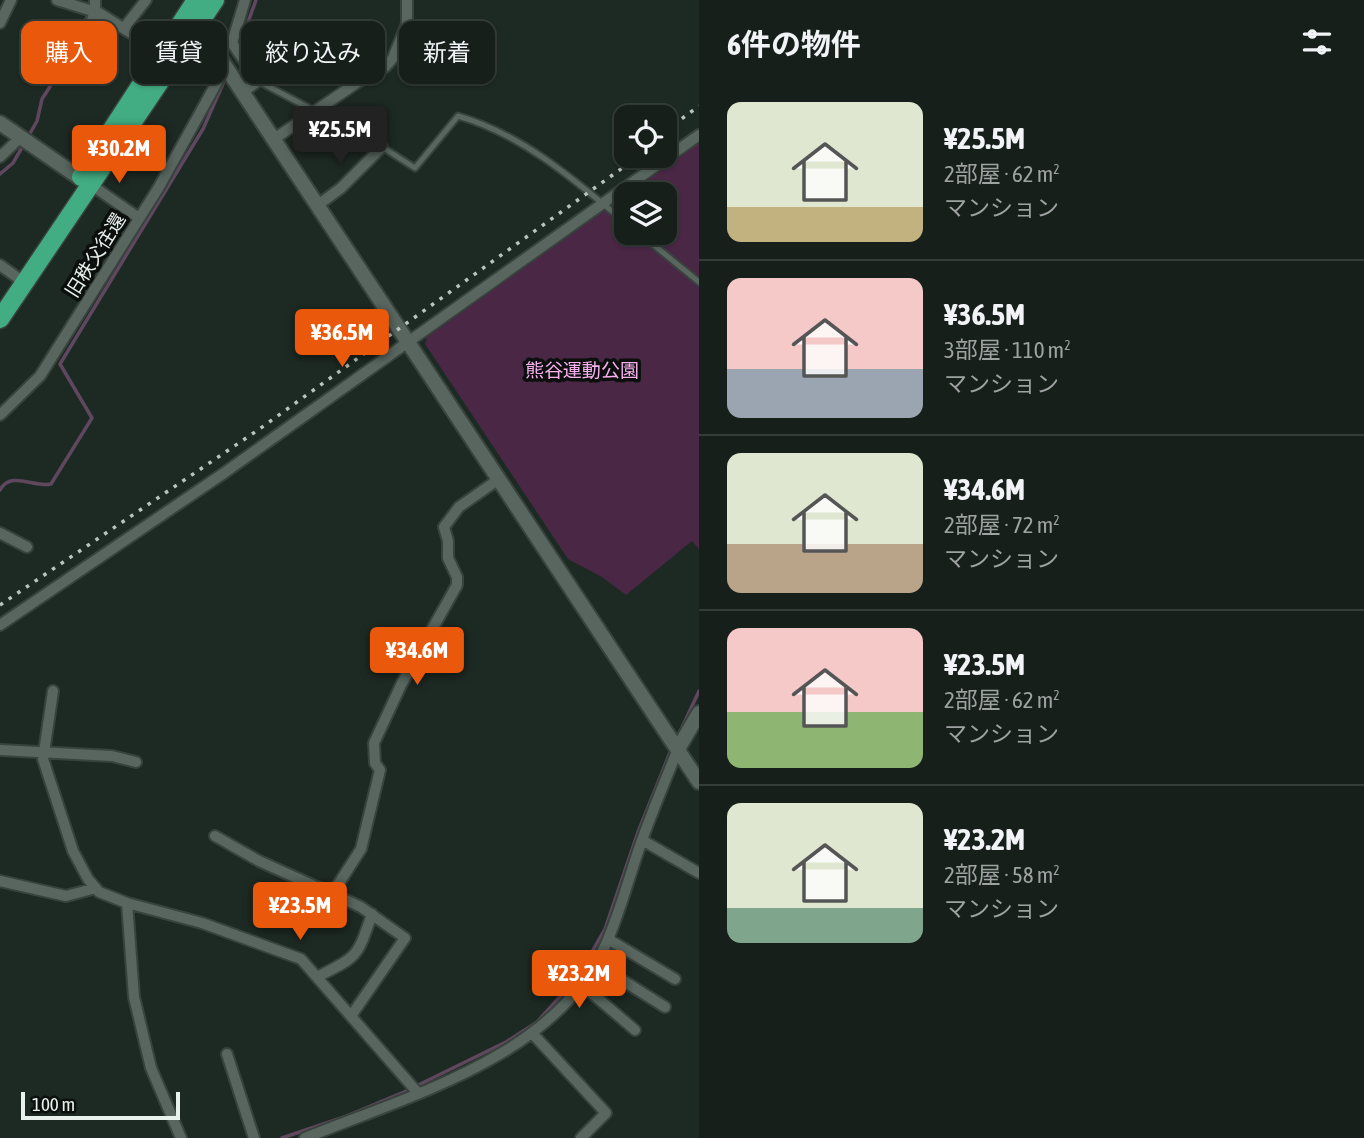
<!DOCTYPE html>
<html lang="ja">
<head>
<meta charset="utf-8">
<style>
  body { margin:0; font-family:"Asap Condensed","Noto Sans JP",sans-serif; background:#1f2723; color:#f1f3f6; height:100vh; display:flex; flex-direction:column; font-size:26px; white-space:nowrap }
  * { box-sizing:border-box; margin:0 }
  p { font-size:23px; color:#9ea2a2 }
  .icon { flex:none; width:38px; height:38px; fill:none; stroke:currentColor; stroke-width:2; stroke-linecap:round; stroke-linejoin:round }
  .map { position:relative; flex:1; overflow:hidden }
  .sheet { display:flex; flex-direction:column; background:#161f1a; width:665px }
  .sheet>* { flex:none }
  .top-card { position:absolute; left:21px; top:21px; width:572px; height:63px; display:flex; gap:14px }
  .controls { position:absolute; left:614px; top:105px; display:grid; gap:14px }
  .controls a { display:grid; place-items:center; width:63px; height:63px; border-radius:14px; background:#161f1a; box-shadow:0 2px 5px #0004,0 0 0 2px #353d39; font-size:35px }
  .scale { position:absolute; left:21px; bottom:18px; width:159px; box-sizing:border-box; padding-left:7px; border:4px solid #e9f1ed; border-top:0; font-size:19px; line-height:24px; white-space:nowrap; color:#e9f1ed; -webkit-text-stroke:5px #0b100e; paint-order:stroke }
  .price { position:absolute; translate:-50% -60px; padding:0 16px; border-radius:7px; background:#ea580c; color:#fff; font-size:23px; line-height:46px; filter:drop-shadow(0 2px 4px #0008) }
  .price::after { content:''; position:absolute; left:50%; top:42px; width:21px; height:16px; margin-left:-10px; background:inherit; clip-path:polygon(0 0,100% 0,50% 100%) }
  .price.current { background:#222; color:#fff }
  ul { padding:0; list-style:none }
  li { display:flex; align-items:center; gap:21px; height:175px; padding:0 28px }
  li+li { border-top:2px solid #353d39 }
  li span { display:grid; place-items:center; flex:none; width:196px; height:140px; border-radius:14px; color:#555 }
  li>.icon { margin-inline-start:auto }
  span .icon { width:84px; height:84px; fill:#fffc; stroke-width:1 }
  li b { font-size:30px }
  h2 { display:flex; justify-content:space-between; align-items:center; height:84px; padding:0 28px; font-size:30px }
  .tag { padding:0 24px; border-radius:14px; background:#161f1a; box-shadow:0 2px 5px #0004,0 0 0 2px #353d39; font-size:24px; line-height:63px }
  .tag.current { background:#ea580c; color:#fff }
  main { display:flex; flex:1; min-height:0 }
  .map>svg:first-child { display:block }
</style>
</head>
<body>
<main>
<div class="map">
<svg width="699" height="1138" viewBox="0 0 699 1138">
  <rect width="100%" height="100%" fill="#1d2923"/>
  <!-- green -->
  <path fill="#4a2745" d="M699,143v406l-7,-8 -66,54 -24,-18 -34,-18 -143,-215 2,-7 199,-142v38h39v-39h-37z"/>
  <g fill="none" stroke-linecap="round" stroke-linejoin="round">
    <!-- stream -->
    <path stroke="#5f485e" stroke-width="3.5" d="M239,47l17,-47
      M28,137l9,-16 5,-22 22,-34 24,-50 2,-15
      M0,174l13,-11 11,-19
      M0,490c11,-20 34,-2 51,-6l41,-66 -32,-54 143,-235 23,-52
      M679,734l20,-43
      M282,1138l62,-21 60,-25 102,-50 31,-20 40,-44 28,-49 33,-97 33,-82"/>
    <!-- service casing -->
    <g stroke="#39433e" stroke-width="9">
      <path id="service" d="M258,81l121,64 36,23 43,-52c64,18 118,65 168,107
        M639,233l60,49"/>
    </g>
    <!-- minor casing -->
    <g stroke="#39433e" stroke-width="14">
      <path id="minor" d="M57,0l42,13 67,42
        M0,23l11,-23
        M124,28l22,-28
        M80,56l15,-45v-11
        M243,92l15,-11 -26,-38 13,-43
        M274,139l84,-57 27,-15 8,-9 14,-34v-24
        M0,157l21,-20
        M87,182l52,36
        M318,205l23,-17 41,-41
        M0,265l25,18
        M0,415l40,-39 119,-189 67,-121
        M0,533l27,14
        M0,625l224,-152 475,-338
        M53,691l-10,68 30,92 15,28 11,13 28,11 75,20 99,36 117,134
        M0,750l112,6 24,6
        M215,836l44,25 102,46 44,31 -54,78
        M642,840l57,33
        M0,881l66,15 30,-8
        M332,894l29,-45 19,-79 -5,-7 -1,-20 28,-60 55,-98v-8l-9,-19v-17l-4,-14 15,-20 40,-28
        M127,903l7,94 17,71 30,70
        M608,939l67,40
        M595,963l70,44
        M317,977c41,-21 40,-19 55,-63
        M581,984l54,46
        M532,1033l74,80 -25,25
        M227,1054l27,84
        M305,1138c105,-43 251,-81 301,-194 14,-32 23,-67 35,-101 11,-31 24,-62 37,-94"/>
    </g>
    <!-- tertiary casing -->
    <g stroke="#39433e" stroke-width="18">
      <path id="tertiary" d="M198,25l501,757
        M0,123l80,55
        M678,749l21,-36"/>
    </g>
    <!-- trunk casing -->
    <g stroke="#39433e" stroke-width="21">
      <path id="trunk" d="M81,177l115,-177
        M0,319l215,-319"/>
    </g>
    <!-- service -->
    <use href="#service" stroke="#58665f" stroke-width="5"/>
    <!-- minor -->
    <use href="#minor" stroke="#58665f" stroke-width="10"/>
    <!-- tertiary -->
    <use href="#tertiary" stroke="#58665f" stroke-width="14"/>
    <!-- trunk -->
    <use href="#trunk" stroke="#42ac82" stroke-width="18"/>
    <!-- rail -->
    <path stroke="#bac3be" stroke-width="3.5" stroke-dasharray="3.5 7" stroke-linecap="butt" d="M665,131l34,-25
      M0,605l258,-175 381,-274"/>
  </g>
  <g text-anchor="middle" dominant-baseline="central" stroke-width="7" stroke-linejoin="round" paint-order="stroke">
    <!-- street labels -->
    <g font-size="19" fill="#e9f1ed" stroke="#0b100e">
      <text transform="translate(95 255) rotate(-58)">旧秩父往還</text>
    </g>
    <!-- park labels -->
    <g font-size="19" fill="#f7afed" stroke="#0b100e">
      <text x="582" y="370">熊谷運動公園</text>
    </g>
  </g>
</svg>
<div class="controls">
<a><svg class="icon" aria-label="locate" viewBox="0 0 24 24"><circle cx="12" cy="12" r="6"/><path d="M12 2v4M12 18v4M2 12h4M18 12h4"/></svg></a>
<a><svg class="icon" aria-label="layers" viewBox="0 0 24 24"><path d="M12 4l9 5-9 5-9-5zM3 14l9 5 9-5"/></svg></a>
</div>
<div class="scale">100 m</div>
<b class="price current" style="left:340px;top:166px">¥25.5M</b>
<b class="price" style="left:119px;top:185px">¥30.2M</b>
<b class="price" style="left:342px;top:369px">¥36.5M</b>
<b class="price" style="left:417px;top:687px">¥34.6M</b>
<b class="price" style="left:300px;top:942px">¥23.5M</b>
<b class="price" style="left:579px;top:1010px">¥23.2M</b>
<div class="top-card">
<a class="tag current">購入</a>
<a class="tag">賃貸</a>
<a class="tag">絞り込み</a>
<a class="tag">新着</a>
</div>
</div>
<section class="sheet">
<h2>6件の物件<svg class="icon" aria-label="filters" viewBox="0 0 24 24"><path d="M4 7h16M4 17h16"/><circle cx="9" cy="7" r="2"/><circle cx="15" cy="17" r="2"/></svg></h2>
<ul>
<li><span style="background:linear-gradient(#dfe7d0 75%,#c2b280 0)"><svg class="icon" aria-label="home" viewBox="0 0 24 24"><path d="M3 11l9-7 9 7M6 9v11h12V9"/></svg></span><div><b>¥25.5M</b><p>2部屋 · 62 m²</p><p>マンション</p></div></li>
<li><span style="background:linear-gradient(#f6c9c9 65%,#9aa5b1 0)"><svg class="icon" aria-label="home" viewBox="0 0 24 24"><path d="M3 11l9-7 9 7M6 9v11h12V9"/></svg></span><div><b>¥36.5M</b><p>3部屋 · 110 m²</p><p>マンション</p></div></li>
<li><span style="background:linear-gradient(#dfe7d0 65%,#b9a48a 0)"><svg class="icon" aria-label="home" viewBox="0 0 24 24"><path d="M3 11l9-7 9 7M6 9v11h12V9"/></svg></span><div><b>¥34.6M</b><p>2部屋 · 72 m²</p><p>マンション</p></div></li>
<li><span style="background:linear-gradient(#f6c9c9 60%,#8fb573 0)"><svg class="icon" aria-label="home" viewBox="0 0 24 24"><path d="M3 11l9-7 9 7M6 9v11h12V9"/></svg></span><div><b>¥23.5M</b><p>2部屋 · 62 m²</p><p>マンション</p></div></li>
<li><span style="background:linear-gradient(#dfe7d0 75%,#7fa58c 0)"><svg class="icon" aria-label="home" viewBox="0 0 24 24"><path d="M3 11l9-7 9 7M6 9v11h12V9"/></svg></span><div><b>¥23.2M</b><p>2部屋 · 58 m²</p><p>マンション</p></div></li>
</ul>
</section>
</main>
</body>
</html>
